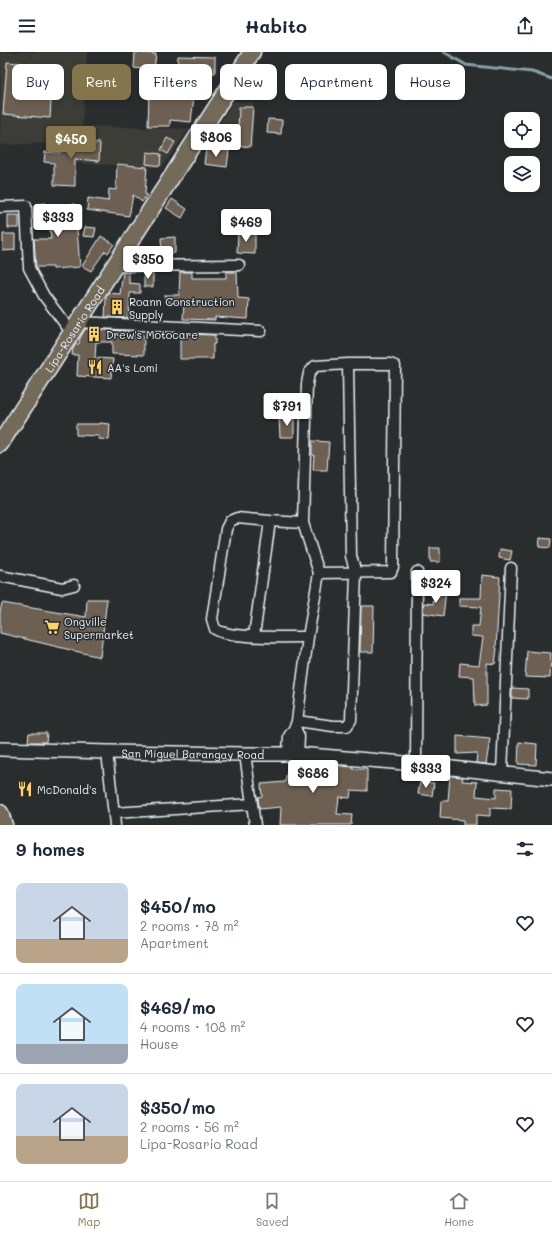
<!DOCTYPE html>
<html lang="en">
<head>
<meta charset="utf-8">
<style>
  body { margin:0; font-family:Mali,sans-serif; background:#f6f6f7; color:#1f2937; height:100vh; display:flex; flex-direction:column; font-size:15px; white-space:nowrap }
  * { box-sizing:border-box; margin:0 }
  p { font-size:13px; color:#747a83 }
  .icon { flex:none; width:22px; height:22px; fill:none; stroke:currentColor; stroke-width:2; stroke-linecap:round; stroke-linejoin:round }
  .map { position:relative; height:773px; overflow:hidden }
  .panel { display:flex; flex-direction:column; background:#fff; flex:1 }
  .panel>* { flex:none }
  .hud { position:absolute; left:12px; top:12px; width:528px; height:36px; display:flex; gap:8px }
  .buttons { position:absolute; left:504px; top:60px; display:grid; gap:8px }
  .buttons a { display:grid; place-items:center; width:36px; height:36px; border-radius:8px; background:#fff; box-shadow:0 2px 6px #0003; font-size:20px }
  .price { position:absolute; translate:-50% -34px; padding:0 9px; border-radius:4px; background:#fff; color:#222; font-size:13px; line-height:26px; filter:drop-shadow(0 1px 2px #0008) }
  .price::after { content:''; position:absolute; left:50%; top:24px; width:12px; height:9px; margin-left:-6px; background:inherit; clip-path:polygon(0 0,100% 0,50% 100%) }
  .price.on { background:#84754c; color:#fff }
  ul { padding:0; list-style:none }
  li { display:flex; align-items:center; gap:12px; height:100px; padding:0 16px }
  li+li { border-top:1px solid #e0e1e3 }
  li span { display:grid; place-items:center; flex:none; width:112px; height:80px; border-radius:8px; color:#555 }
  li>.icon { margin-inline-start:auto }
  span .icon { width:48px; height:48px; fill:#fffc; stroke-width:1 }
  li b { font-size:17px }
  h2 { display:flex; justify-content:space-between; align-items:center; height:48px; padding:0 16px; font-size:17px }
  .tag { padding:0 14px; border-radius:8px; background:#fff; box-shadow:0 2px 6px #0003; font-size:14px; line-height:36px }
  .tag.on { background:#84754c; color:#fff }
  header { display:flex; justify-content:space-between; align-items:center; height:52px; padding:0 16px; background:#fff; font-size:18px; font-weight:700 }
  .menu { display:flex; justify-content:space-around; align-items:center; height:56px; border-top:1px solid #e0e1e3; background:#fff; font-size:11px; color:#747a83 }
  .menu a { display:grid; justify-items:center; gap:2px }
  .menu .on { color:#84754c }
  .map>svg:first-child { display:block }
</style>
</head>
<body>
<header><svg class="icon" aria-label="menu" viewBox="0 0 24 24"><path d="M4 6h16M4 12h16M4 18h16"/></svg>Habito<svg class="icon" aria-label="share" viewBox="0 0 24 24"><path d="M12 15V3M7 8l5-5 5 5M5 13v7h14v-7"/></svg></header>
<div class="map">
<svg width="552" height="773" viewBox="0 0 552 773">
  <rect width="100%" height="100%" fill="#2a2d2e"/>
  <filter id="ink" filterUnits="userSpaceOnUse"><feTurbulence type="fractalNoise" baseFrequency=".025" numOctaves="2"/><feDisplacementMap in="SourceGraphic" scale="8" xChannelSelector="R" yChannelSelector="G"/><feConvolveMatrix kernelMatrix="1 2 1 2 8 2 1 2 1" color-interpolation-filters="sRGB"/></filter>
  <g filter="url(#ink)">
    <!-- built -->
    <path fill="#3e3c39" d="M1,0h86l-5,74 107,3 -27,38 -88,-4 1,-21 -75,3z
      M233,49l21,2 -2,45 -43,-6z"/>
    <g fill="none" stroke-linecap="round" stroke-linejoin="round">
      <!-- stream -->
      <path stroke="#8ba1a6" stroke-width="3" d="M444,0l22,13 66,7 20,7"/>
    </g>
    <!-- building -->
    <path fill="#6d6053" stroke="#e8f1f8" d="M135,0l21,2 -2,16 -20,-2z
      M178,4l37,1v16h-13l-2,24 -6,-1 -3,26 -21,-2v6h-22l1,-32 29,2v-4h9l2,-20h-12z
      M7,10l46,4 -3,52 -47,-4z
      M239,55h14l-3,40 -21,-3 1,-13 8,1z
      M268,67l14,1 -1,14 -14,-1z
      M167,86l8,4 -7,12 -7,-4z
      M61,89l39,2 -1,18 -24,-2v27l-21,-1v-22l-10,-1 1,-10 15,1z
      M206,96l23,3 -2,16 -23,-3z
      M147,100l14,2 -1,12 -14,-2z
      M117,112l30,3 -2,27 2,1 -5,7 -9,-7 -4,21 -42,-6 1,-12 20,3 1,-12 7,1z
      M172,147l15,10 -5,9 -16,-10z
      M45,151v3l30,-2 5,63 -27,2v-2h-17l-2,-28h17l-2,-20 -12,2 -1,-17z
      M8,163h11v13h-11z
      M85,175l11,1 -2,9 -11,-1z
      M238,180h17v22l-18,-1z
      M3,182h12v16l-12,1z
      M101,184l13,8 -6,9 -3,-2 -14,20 -9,-5z
      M175,185v16h-13l-1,-15z
      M145,197l15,1v9h-15z
      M123,220h6v11l11,1v9h-10l-1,25 -24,-1 1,-20 2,-4 12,1z
      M144,220h9v15h-9z
      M180,220h12v6h34v-6h11l1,26 11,1 -1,20 -33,-2v3l-32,-1 1,-16 -19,-1v-7h14z
      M85,277l43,2v4h16v20l-32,-1v-12h-16l-1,16 18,1 -2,19 -34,-2 1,-21h-6l1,-6 3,-5h3l1,-6z
      M180,282l35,1v9h-2v15h-33z
      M294,364v21h-14l-1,-20z
      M100,371l10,1 -1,16 -10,-1v-3l-23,-1v-11h24z
      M312,389l17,1 -2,28h-14l1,-15h-2z
      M540,486l11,1 -1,9 -11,-1z
      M430,496h10v14h-10z
      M500,497l12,2 -2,9 -11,-2z
      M482,523l18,2 -4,71h1l-2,16 -8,-1v42l-12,1 -1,-29 -15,-1 1,-13 19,2 4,-28 -12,-1v-10h8l2,-19 -22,-1v-8h22z
      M435,538l11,1 -3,25 -20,-3 1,-10 9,1z
      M87,547h20l-7,58 -100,-24v-21l2,-9 84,14z
      M361,554h13l-1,46h-13z
      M527,599l24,2 -1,25 -25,-1z
      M512,636l16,1v10l-16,-1z
      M29,681h18l-1,9h-18z
      M457,684l33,3 -4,25 -10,-1 1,-10 -20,1z
      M519,690l18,2 -1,21 -18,-1z
      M289,710l26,1 -1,5 16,2v-5l23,2v2h14v22l-16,-1 -1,8 -11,-1 -2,17 15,1 -1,10h-71l1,-18 -22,2 -1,-12 4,-1 -1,-12 24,-2z
      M450,724l13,1 -1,4 15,1 -1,14 20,2v-10l16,1 -1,20 -21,-1v8l-14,-1v10h-13v-5l-23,-2 1,-17h7z
      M420,730l14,1 -2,13 -14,-2z"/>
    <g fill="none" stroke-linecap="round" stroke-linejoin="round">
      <!-- minor casing -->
      <g stroke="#e8f1f8" stroke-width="13">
        <path id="minor" d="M0,155l26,-1 3,62 15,28 28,37
          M116,214l123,-1
          M79,270l182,9
          M303,471l-33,-2 -33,-3 -7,3 -4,8 -14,90 3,10c14,10 73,8 93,8
          M0,524l62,12 12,-3
          M254,584l16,-115
          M297,669l36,5h14l4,-6 5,-147 -5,-17 -3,-192
          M295,675l4,10 -1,17
          M107,700l8,73
          M288,701l1,-17 6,-9 2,-6 11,-84 11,-64 -16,-50 4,-139 2,-11 6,-7 33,-2h42l5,2 -2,201 -2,5 -72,1
          M245,702l10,71
          M416,712l1,-192
          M502,721l9,-205
          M114,761l138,-9"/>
      </g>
      <!-- tertiary casing -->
      <g stroke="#e8f1f8" stroke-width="16">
        <g id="tertiary">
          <path id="s1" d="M0,697l107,3 138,2h53l118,10 136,15"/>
        </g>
      </g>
      <!-- primary casing -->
      <g stroke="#e8f1f8" stroke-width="19">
        <g id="primary">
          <path id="s2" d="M0,392l252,-392"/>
          <path d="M0,761l4,12"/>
        </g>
      </g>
      <!-- minor -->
      <use href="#minor" stroke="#2a2d2e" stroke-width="10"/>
      <!-- tertiary -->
      <use href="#tertiary" stroke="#2a2d2e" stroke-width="13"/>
      <!-- primary -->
      <use href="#primary" stroke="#736b5a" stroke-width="16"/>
    </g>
  </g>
  <!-- icons -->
  <defs>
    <g id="building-bare" transform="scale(1.2)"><path d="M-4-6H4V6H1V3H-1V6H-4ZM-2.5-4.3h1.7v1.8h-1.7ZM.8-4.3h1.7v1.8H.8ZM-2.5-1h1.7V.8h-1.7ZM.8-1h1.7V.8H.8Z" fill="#ffd166" stroke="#2a2d2e" stroke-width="2.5" paint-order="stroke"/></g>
    <g id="restaurant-bare" transform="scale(1.2)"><path d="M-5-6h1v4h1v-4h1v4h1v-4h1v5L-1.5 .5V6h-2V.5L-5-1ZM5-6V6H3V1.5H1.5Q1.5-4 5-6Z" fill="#ffd166" stroke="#2a2d2e" stroke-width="2.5" paint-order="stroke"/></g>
    <g id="supermarket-bare" transform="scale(1.2)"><path d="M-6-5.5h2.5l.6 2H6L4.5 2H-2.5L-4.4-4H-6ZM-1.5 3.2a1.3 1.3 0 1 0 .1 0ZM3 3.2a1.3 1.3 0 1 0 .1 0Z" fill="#ffd166" stroke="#2a2d2e" stroke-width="2.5" paint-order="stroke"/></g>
  </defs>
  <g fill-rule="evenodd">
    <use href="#building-bare" x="117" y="255"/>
    <use href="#building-bare" x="94" y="282"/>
    <use href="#restaurant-bare" x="95" y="315"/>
    <use href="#supermarket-bare" x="52" y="575"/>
    <use href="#restaurant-bare" x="25" y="737"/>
  </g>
  <g text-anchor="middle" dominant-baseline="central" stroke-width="3" stroke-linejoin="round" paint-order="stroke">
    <!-- poi labels -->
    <g font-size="11" fill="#e8f1f8" stroke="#2a2d2e" text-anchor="start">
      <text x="129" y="249">Roann Construction<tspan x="129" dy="13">Supply</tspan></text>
      <text x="106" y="282">Drew's Motocare</text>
      <text x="107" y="315">AA's Lomi</text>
      <text x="64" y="569">Ongville<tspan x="64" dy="13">Supermarket</tspan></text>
      <text x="37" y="737">McDonald's</text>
    </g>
    <!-- street labels -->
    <g font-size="11" fill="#e8f1f8" stroke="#2a2d2e">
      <text stroke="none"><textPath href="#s2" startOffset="137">Lipa-Rosario Road</textPath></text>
      <text stroke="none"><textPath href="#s1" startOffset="193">San Miguel Barangay Road</textPath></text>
    </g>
  </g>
</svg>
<div class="buttons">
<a><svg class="icon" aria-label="locate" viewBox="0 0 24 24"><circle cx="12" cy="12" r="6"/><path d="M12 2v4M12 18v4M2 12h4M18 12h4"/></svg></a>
<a><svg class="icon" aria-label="layers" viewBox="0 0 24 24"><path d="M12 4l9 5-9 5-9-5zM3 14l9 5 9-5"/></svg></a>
</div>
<b class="price" style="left:216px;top:106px">$806</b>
<b class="price on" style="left:71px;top:108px">$450</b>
<b class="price" style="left:58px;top:186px">$333</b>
<b class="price" style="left:246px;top:191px">$469</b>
<b class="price" style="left:148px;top:228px">$350</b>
<b class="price" style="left:287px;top:375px">$791</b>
<b class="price" style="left:436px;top:552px">$324</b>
<b class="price" style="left:426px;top:737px">$333</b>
<b class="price" style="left:313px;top:742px">$686</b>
<div class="hud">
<a class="tag">Buy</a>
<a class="tag on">Rent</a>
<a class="tag">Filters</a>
<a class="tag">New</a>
<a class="tag">Apartment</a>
<a class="tag">House</a>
</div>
</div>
<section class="panel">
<h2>9 homes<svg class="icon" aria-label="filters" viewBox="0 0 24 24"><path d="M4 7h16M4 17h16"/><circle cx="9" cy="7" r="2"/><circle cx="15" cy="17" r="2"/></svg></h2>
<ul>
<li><span style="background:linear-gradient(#c9d6e8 70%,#b9a48a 0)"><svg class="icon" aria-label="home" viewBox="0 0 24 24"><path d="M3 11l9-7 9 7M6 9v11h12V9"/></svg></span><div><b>$450/mo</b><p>2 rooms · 78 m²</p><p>Apartment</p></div><svg class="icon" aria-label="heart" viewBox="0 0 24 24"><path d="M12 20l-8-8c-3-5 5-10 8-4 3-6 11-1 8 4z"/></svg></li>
<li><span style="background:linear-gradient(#bfe0f5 75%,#9aa5b1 0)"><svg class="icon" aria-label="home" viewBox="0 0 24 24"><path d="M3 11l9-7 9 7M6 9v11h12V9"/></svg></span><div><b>$469/mo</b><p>4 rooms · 108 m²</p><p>House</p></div><svg class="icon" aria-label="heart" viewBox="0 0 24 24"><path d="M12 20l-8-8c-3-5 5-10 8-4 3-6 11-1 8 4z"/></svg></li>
<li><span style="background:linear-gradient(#c9d6e8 65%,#b9a48a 0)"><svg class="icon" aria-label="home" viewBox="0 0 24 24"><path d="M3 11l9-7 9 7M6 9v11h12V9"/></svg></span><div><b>$350/mo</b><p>2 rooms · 56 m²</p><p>Lipa-Rosario Road</p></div><svg class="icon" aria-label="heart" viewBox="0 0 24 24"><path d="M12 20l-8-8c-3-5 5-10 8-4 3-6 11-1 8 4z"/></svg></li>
</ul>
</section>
<nav class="menu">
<a class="on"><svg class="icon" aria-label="map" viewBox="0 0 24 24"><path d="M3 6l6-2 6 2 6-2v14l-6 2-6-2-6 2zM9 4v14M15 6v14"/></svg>Map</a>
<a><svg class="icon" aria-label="saved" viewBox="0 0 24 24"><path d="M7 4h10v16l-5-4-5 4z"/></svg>Saved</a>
<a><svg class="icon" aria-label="home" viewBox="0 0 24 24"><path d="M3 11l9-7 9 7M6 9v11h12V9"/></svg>Home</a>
</nav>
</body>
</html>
